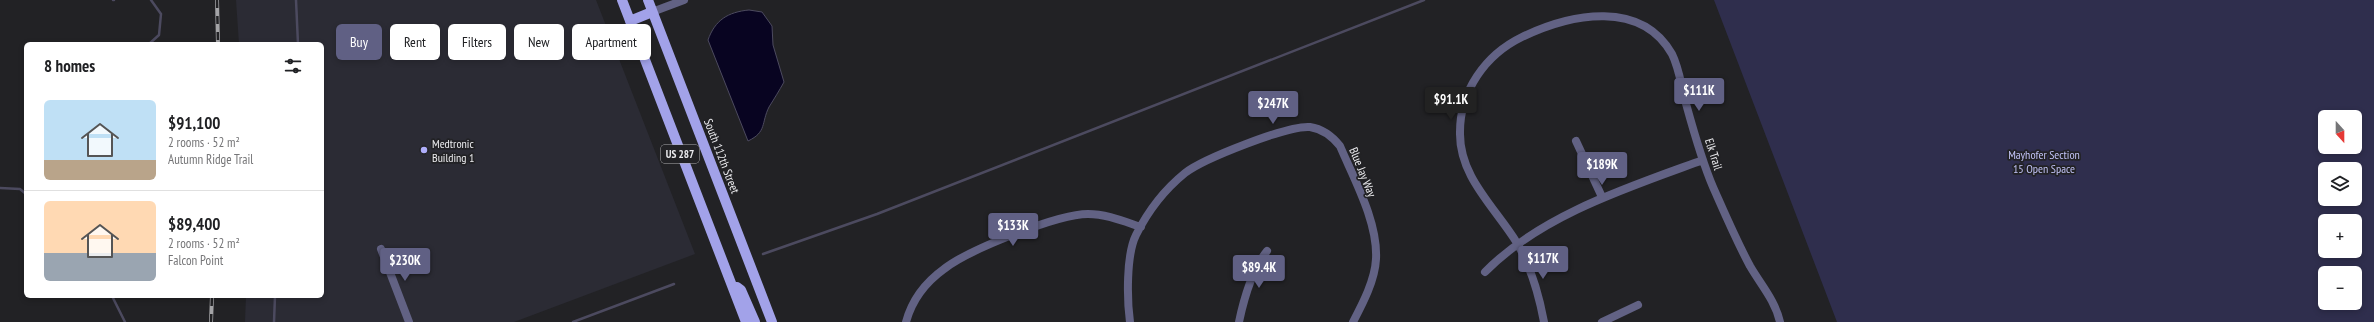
<!DOCTYPE html>
<html lang="en">
<head>
<meta charset="utf-8">
<style>
  body { margin:0; font-family:"PT Sans Narrow",sans-serif; background:#f2f2f2; color:#202124; height:100vh; display:flex; flex-direction:column; font-size:15px; white-space:nowrap }
  * { box-sizing:border-box; margin:0 }
  p { font-size:13px; color:#757577 }
  .icon { flex:none; width:22px; height:22px; fill:none; stroke:currentColor; stroke-width:2; stroke-linecap:round; stroke-linejoin:round }
  .map { position:relative; flex:1; overflow:hidden }
  .side { position:absolute; left:24px; top:42px; width:300px; height:256px; display:flex; flex-direction:column; background:#fff; border-radius:6px; box-shadow:0 2px 6px #0003 }
  .side>* { flex:none }
  .banner { position:absolute; left:336px; top:24px; width:380px; height:36px; display:flex; gap:8px }
  .needle { width:26px; rotate:159deg }
  .tools { position:absolute; left:2318px; top:110px; display:grid; gap:8px }
  .tools a { display:grid; place-items:center; width:44px; height:44px; border-radius:6px; background:#fff; box-shadow:0 2px 6px #0003; font-size:20px }
  .price { position:absolute; translate:-50% -34px; padding:0 9px; border-radius:4px; background:#606084; color:#fff; font-size:13px; line-height:26px; filter:drop-shadow(0 1px 2px #0008) }
  .price::after { content:''; position:absolute; left:50%; top:24px; width:12px; height:9px; margin-left:-6px; background:inherit; clip-path:polygon(0 0,100% 0,50% 100%) }
  .price.selected { background:#222; color:#fff }
  ul { padding:0; list-style:none }
  li { display:flex; align-items:center; gap:12px; height:100px; padding:0 20px }
  li+li { border-top:1px solid #e0e0e0 }
  li span { display:grid; place-items:center; flex:none; width:112px; height:80px; border-radius:6px; color:#555 }
  li>.icon { margin-inline-start:auto }
  span .icon { width:48px; height:48px; fill:#fffc; stroke-width:1 }
  li b { font-size:17px }
  h2 { display:flex; justify-content:space-between; align-items:center; height:48px; padding:0 20px; font-size:17px }
  .pill { padding:0 14px; border-radius:6px; background:#fff; box-shadow:0 2px 6px #0003; font-size:14px; line-height:36px }
  .pill.selected { background:#606084; color:#fff }
  .map>svg:first-child { display:block }
</style>
</head>
<body>
<div class="map">
<svg width="2374" height="322" viewBox="0 0 2374 322">
  <rect width="100%" height="100%" fill="#222225"/>
  <!-- built -->
  <path fill="#2b2b34" d="M236,0h360l99,254 -181,68h-269l1,-26h76v-252h-83z"/>
  <!-- green -->
  <path fill="#2f2e4d" fill-rule="evenodd" d="M1714,0h660v322h-537zM2325,117h30v30h-30zM2325,169h30v30h-30zM2325,221h30v30h-30zM2325,273h30v30h-30z"/>
  <!-- water -->
  <path fill="#080421" stroke="#4c4a5f" d="M749,10l13,2 10,14 1,19 11,37c-5,9 -10,17 -15,25 -8,16 -2,25 -21,34l-40,-101c7,-20 20,-28 41,-30z"/>
  <g fill="none" stroke-linecap="round" stroke-linejoin="round">
    <!-- stream -->
    <path stroke="#4c4a5f" stroke-width="2.5" d="M113,0h1
      M296,0l2,44
      M149,44l10,-9 2,-21 -10,-14
      M0,188l20,1 6,5
      M763,254l114,-40 547,-214
      M112,296l13,26
      M274,322l1,-26
      M573,322l101,-38"/>
    <!-- minor -->
    <path stroke="#626284" stroke-width="8" d="M652,12l32,-12
      M1576,141l26,56
      M381,249l28,73
      M1485,272c56,-57 144,-85 218,-112
      M906,322c6,-22 20,-40 38,-53 24,-19 114,-55 144,-55 18,0 35,7 53,13
      M1130,322c-3,-22 -4,-67 6,-87 12,-24 28,-45 49,-62 18,-14 103,-48 125,-46 13,2 22,9 30,19 14,33 38,76 36,113 -1,21 -13,44 -23,63
      M1239,322c5,-24 13,-52 28,-71
      M1544,322c-5,-27 -13,-55 -27,-79 -22,-36 -58,-66 -57,-111 0,-41 25,-77 62,-95 50,-24 119,-37 150,17 7,14 9,30 13,46 8,29 16,59 28,87 12,27 23,53 37,79 11,19 25,34 30,56
      M1602,322l36,-17"/>
    <!-- major -->
    <path stroke="#a2a2e9" stroke-width="10" d="M622,0l124,322
      M648,0l124,322
      M630,21l22,-9
      M737,287l4,3 14,32"/>
    <!-- rail casing -->
    <g stroke="#a4a4a7" stroke-width="4">
      <path id="rail" d="M217,0l1,44
        M211,322l1,-26"/>
    </g>
    <!-- rail -->
    <use href="#rail" stroke="#222225" stroke-width="2.5" stroke-dasharray="8" stroke-linecap="butt"/>
  </g>
  <!-- markers -->
  <circle fill="#afaefa" stroke="#222225" stroke-width="1.5" cx="424" cy="150" r="4"/>
  <g text-anchor="middle" dominant-baseline="central" stroke-width="3.5" stroke-linejoin="round" paint-order="stroke">
    <!-- shield labels -->
    <rect fill="#222225" stroke="#afafb2" stroke-width="1" x="661" y="145" width="38" height="18" rx="3"/>
    <g font-size="11" font-weight="bold" fill="#ececef">
      <text x="680" y="154">US 287</text>
    </g>
    <!-- poi labels -->
    <g font-size="12" fill="#ececef" stroke="#222225" text-anchor="start">
      <text x="432" y="143">Medtronic<tspan x="432" dy="14">Building 1</tspan></text>
    </g>
    <!-- street labels -->
    <g font-size="12" fill="#ececef" stroke="#222225">
      <text transform="translate(1714 154) rotate(72)">Elk Trail</text>
      <text transform="translate(722 156) rotate(69)">South 112th Street</text>
      <text transform="translate(1363 172) rotate(68)">Blue Jay Way</text>
    </g>
    <!-- park labels -->
    <g font-size="12" fill="#c1c2f5" stroke="#222225">
      <text x="2044" y="154">Mayhofer Section<tspan x="2044" dy="14">15 Open Space</tspan></text>
    </g>
  </g>
</svg>
<div class="tools">
<a><svg class="needle" viewBox="-14 -14 28 28"><path d="M0-13l5 13h-10z" fill="#e53935"/><path d="M0 13l5-13h-10z" fill="#757577"/></svg></a>
<a><svg class="icon" aria-label="layers" viewBox="0 0 24 24"><path d="M12 4l9 5-9 5-9-5zM3 14l9 5 9-5"/></svg></a>
<a>+</a>
<a>−</a>
</div>
<b class="price" style="left:1699px;top:112px">$111K</b>
<b class="price selected" style="left:1451px;top:121px">$91.1K</b>
<b class="price" style="left:1273px;top:125px">$247K</b>
<b class="price" style="left:1602px;top:186px">$189K</b>
<b class="price" style="left:1013px;top:247px">$133K</b>
<b class="price" style="left:1543px;top:280px">$117K</b>
<b class="price" style="left:405px;top:282px">$230K</b>
<b class="price" style="left:1259px;top:289px">$89.4K</b>
<div class="banner">
<a class="pill selected">Buy</a>
<a class="pill">Rent</a>
<a class="pill">Filters</a>
<a class="pill">New</a>
<a class="pill">Apartment</a>
</div>
<section class="side">
<h2>8 homes<svg class="icon" aria-label="filters" viewBox="0 0 24 24"><path d="M4 7h16M4 17h16"/><circle cx="9" cy="7" r="2"/><circle cx="15" cy="17" r="2"/></svg></h2>
<ul>
<li><span style="background:linear-gradient(#bfe0f5 75%,#b9a48a 0)"><svg class="icon" aria-label="home" viewBox="0 0 24 24"><path d="M3 11l9-7 9 7M6 9v11h12V9"/></svg></span><div><b>$91,100</b><p>2 rooms · 52 m²</p><p>Autumn Ridge Trail</p></div></li>
<li><span style="background:linear-gradient(#ffd9b3 65%,#9aa5b1 0)"><svg class="icon" aria-label="home" viewBox="0 0 24 24"><path d="M3 11l9-7 9 7M6 9v11h12V9"/></svg></span><div><b>$89,400</b><p>2 rooms · 52 m²</p><p>Falcon Point</p></div></li>
</ul>
</section>
</div>
</body>
</html>
